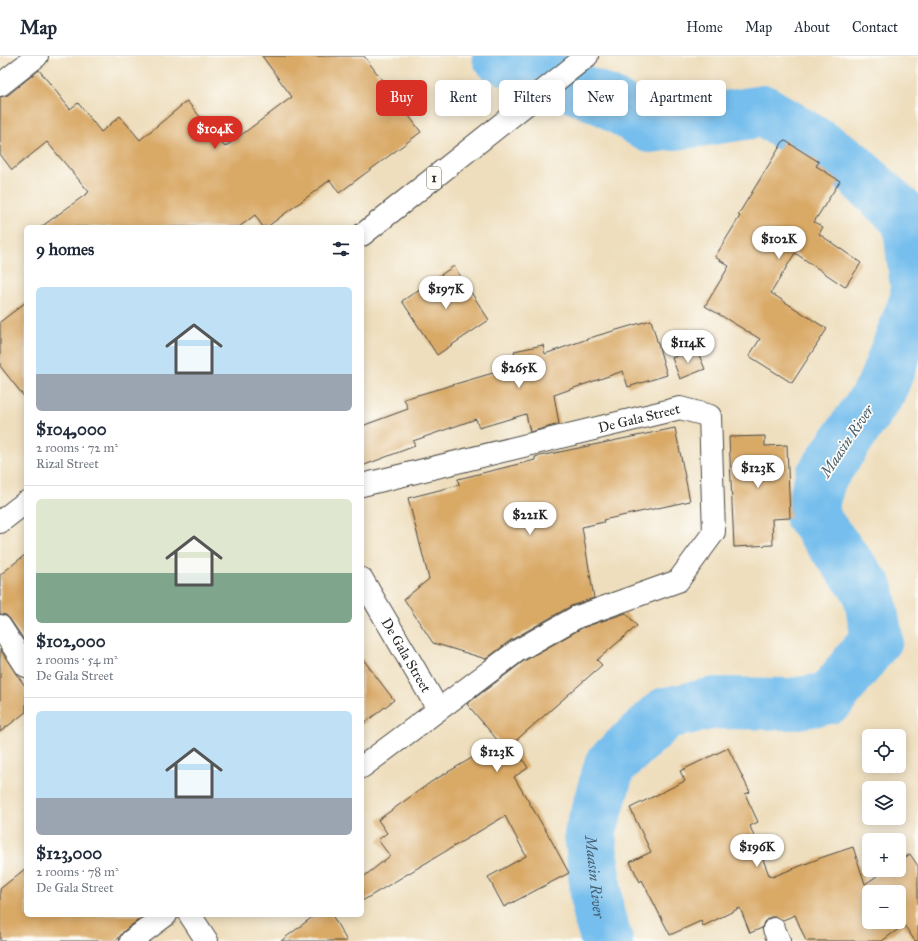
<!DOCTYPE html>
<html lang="en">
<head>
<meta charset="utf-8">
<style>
  body { margin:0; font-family:"IM FELL Great Primer",serif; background:#f2f2f3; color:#1f2937; height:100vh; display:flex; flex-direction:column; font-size:15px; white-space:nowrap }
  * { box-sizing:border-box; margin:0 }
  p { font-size:13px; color:#747a83 }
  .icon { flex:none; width:22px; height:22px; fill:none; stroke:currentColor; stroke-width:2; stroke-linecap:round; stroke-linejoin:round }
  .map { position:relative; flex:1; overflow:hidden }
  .details { position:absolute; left:24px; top:169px; width:340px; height:692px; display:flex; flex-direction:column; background:#fff; border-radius:6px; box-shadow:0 2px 10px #0003 }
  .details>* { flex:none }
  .guide { position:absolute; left:376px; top:24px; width:380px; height:36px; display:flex; gap:8px }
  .controls { position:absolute; left:862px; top:673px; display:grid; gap:8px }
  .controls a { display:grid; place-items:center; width:44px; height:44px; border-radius:6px; background:#fff; box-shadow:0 2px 10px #0003; font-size:20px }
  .price { position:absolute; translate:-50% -34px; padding:0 9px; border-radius:14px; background:#fff; color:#222; font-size:13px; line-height:26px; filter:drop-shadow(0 1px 2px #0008) }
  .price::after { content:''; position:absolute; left:50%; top:24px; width:12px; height:9px; margin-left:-6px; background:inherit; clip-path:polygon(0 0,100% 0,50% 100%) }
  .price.current { background:#d93025; color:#fff }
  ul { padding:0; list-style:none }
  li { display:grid; align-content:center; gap:8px; height:212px; padding:0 12px }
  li+li { border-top:1px solid #e0e1e3 }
  li span { display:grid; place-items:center; height:124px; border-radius:6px; color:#555 }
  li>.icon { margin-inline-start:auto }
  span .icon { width:72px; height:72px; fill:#fffc; stroke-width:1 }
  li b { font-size:17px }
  h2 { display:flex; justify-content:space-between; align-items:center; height:48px; padding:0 12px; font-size:17px }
  .tag { padding:0 14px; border-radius:6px; background:#fff; box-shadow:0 2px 10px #0003; font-size:14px; line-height:36px }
  .tag.current { background:#d93025; color:#fff }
  header { display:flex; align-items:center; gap:24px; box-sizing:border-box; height:56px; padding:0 20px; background:#fff; border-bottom:1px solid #e0e1e3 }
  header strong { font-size:19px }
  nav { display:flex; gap:22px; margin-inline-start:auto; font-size:14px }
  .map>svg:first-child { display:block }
</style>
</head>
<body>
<header>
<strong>Map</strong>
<nav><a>Home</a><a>Map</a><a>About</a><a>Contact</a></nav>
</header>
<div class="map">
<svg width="918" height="885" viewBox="0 0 918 885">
  <rect width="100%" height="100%" fill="#fdfcf7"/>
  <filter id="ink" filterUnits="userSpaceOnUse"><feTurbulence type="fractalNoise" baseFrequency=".025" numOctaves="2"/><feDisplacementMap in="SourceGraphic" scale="8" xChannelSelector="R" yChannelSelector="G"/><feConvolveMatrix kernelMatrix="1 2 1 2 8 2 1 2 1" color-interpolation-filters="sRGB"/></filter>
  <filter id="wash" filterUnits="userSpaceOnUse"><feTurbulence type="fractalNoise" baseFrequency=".012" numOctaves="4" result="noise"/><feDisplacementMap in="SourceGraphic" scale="16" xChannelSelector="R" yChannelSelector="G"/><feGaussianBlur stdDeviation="0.9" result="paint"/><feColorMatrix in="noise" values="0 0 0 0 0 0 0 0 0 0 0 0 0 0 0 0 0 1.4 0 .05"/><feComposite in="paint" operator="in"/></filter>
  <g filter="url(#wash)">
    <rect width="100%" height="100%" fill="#eedebd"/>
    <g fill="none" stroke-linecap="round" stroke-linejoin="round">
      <!-- river -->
      <path stroke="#74beed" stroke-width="52" id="s1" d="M498,0l111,46 41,25 42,-5 72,-11 81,50 63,59 9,76 -36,94 -60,87 -11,37 58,76 9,48 -47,60 -38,6 -77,-1 -49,10 -56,52 -20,69 8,79 9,28"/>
    </g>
    <g id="blocks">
      <!-- building -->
      <path fill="#d9a966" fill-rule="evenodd" d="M262,0h102l57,76 -82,61 -9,-13 -63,47h-4l-8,-12 -16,12h-198l48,-35 -42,-50 -35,28 -12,-16v-57l8,-2 31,-25 31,39 8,-6 23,29 19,-16 20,24 47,-39 38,46 67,-50z
        M784,84l35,22 -3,4 24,15 -26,41 9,5 -4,7 42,29 -16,24 -50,-34 -24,40 56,36 -35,54 -43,-27 11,-17 -55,-33 24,-40 -14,-9 25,-41 -2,-1z
        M454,210l35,54 -52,35 -35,-54z
        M26,246v97l-26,-33v-44z
        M651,264l16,55 -39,12 -5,-16 -69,24 5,29 -29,8 -4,-18 -47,14 -3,-9 -63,22 2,5 -53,20v-40l46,-17 -4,-10 113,-33 -3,-15 29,-6 2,9 51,-18z
        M696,292l9,21 -25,10 -8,-21z
        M675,372l15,73 -87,19 1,2 -22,5 12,71 -23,8 -60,34 -25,19 -53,-16 -29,-44 25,-20 -21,-81 51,-13 -1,-6 77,-19v-3z
        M765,380v10l22,-1 3,73 -18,1 1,26 -39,2 -5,-110z
        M26,498v89l-16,-24 -4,-4 -6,-1v-39z
        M626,557l11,13 -40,34 5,5 -89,78 15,25 -14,9 35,59 20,37 -65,34 -16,-30 38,-21 -21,-40 -143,85v-23l28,-22 -12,-16 9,-7 -9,-13 53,-38 68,-40 -32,-38 57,-43 58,-33z
        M0,593l16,25 10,13v25l-26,20z
        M362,602l32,42 -32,25z
        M728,692l22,44 -5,2 13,28 -8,4 19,49h2l1,2 51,-20 30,-10 12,37 21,-14h13v-8l11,-8 8,12v75h-3l-11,-16 -22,16h-76l-11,-26 -12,5 -7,-3h-6l-6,5 -2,6 -12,5 -10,-25 -37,18 -2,-5 -31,14 -28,-55 -2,2 -10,-20 21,-10 -21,-44 55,-27 -5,-10zM869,836h30v30h-30z
        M26,812v47h119l-21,16 -8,10h-116v-52z
        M315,859h17l15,26h-66z"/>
    </g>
  </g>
  <g filter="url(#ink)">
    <use href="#blocks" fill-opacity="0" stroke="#484641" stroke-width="1"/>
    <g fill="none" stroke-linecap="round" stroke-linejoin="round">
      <!-- street casing -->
      <g stroke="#484641" stroke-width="24">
        <g id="street">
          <path d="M0,29l37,-29"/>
          <path id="s2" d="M362,429l318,-77 30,8 4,116 -36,49 -101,36 -60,34 -155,116"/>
          <path id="s3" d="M362,523l76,130"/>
          <path d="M0,570l26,40"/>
          <path d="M190,859l17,26"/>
          <path d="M774,873l5,12"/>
          <path d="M131,885l35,-26"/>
        </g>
      </g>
      <!-- primary casing -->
      <g stroke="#484641" stroke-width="24">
        <path id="primary" d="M362,179l225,-179
          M0,466l26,-20"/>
      </g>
      <!-- street -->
      <use href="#street" stroke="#fff" stroke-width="22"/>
      <!-- primary -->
      <use href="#primary" stroke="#fff" stroke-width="22"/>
    </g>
  </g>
  <g text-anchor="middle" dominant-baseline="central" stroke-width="3.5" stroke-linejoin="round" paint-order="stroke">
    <!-- shield labels -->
    <rect fill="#fdfcf7" stroke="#6a6a68" stroke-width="1" x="427" y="111" width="14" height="22" rx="3"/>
    <g font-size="13" font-weight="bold" fill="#2b2b2b">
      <text x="434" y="122">1</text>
    </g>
    <!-- street labels -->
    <g font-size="14" fill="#2b2b2b" stroke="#fdfcf7">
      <text stroke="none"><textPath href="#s2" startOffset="285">De Gala Street</textPath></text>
      <text stroke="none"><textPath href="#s3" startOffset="88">De Gala Street</textPath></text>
    </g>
    <!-- water labels -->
    <g font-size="15" font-style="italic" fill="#455e6f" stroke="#fdfcf7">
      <text transform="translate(847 385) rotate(-56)">Maasin River</text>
      <text stroke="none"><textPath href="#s1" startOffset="1364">Maasin River</textPath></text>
    </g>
  </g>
</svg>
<div class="controls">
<a><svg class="icon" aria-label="locate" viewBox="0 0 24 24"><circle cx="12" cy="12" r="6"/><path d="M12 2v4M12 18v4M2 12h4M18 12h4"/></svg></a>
<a><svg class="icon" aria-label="layers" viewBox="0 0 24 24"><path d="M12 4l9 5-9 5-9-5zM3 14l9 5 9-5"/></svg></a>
<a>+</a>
<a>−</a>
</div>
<b class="price current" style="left:215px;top:94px">$104K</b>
<b class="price" style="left:779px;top:204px">$102K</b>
<b class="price" style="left:446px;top:254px">$197K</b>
<b class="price" style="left:688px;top:308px">$114K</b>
<b class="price" style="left:519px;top:333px">$265K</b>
<b class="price" style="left:758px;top:433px">$123K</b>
<b class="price" style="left:530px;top:480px">$221K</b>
<b class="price" style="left:497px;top:717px">$123K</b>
<b class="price" style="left:757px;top:812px">$196K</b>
<div class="guide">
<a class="tag current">Buy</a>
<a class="tag">Rent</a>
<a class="tag">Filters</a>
<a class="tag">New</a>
<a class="tag">Apartment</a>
</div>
<section class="details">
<h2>9 homes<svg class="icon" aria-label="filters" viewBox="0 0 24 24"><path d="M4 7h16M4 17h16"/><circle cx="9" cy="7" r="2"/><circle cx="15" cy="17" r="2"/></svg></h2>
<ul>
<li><span style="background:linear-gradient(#bfe0f5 70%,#9aa5b1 0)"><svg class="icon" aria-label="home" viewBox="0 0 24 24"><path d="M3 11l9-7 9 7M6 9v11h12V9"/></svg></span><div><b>$104,000</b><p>2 rooms · 72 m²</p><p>Rizal Street</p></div></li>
<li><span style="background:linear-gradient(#dfe7d0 60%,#7fa58c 0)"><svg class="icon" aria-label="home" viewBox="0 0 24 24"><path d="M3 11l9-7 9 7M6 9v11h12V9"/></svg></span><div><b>$102,000</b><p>2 rooms · 54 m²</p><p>De Gala Street</p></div></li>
<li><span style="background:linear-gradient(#bfe0f5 70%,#9aa5b1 0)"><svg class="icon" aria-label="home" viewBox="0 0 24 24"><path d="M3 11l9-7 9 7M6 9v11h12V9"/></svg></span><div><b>$123,000</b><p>2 rooms · 78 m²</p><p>De Gala Street</p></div></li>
</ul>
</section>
</div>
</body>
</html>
